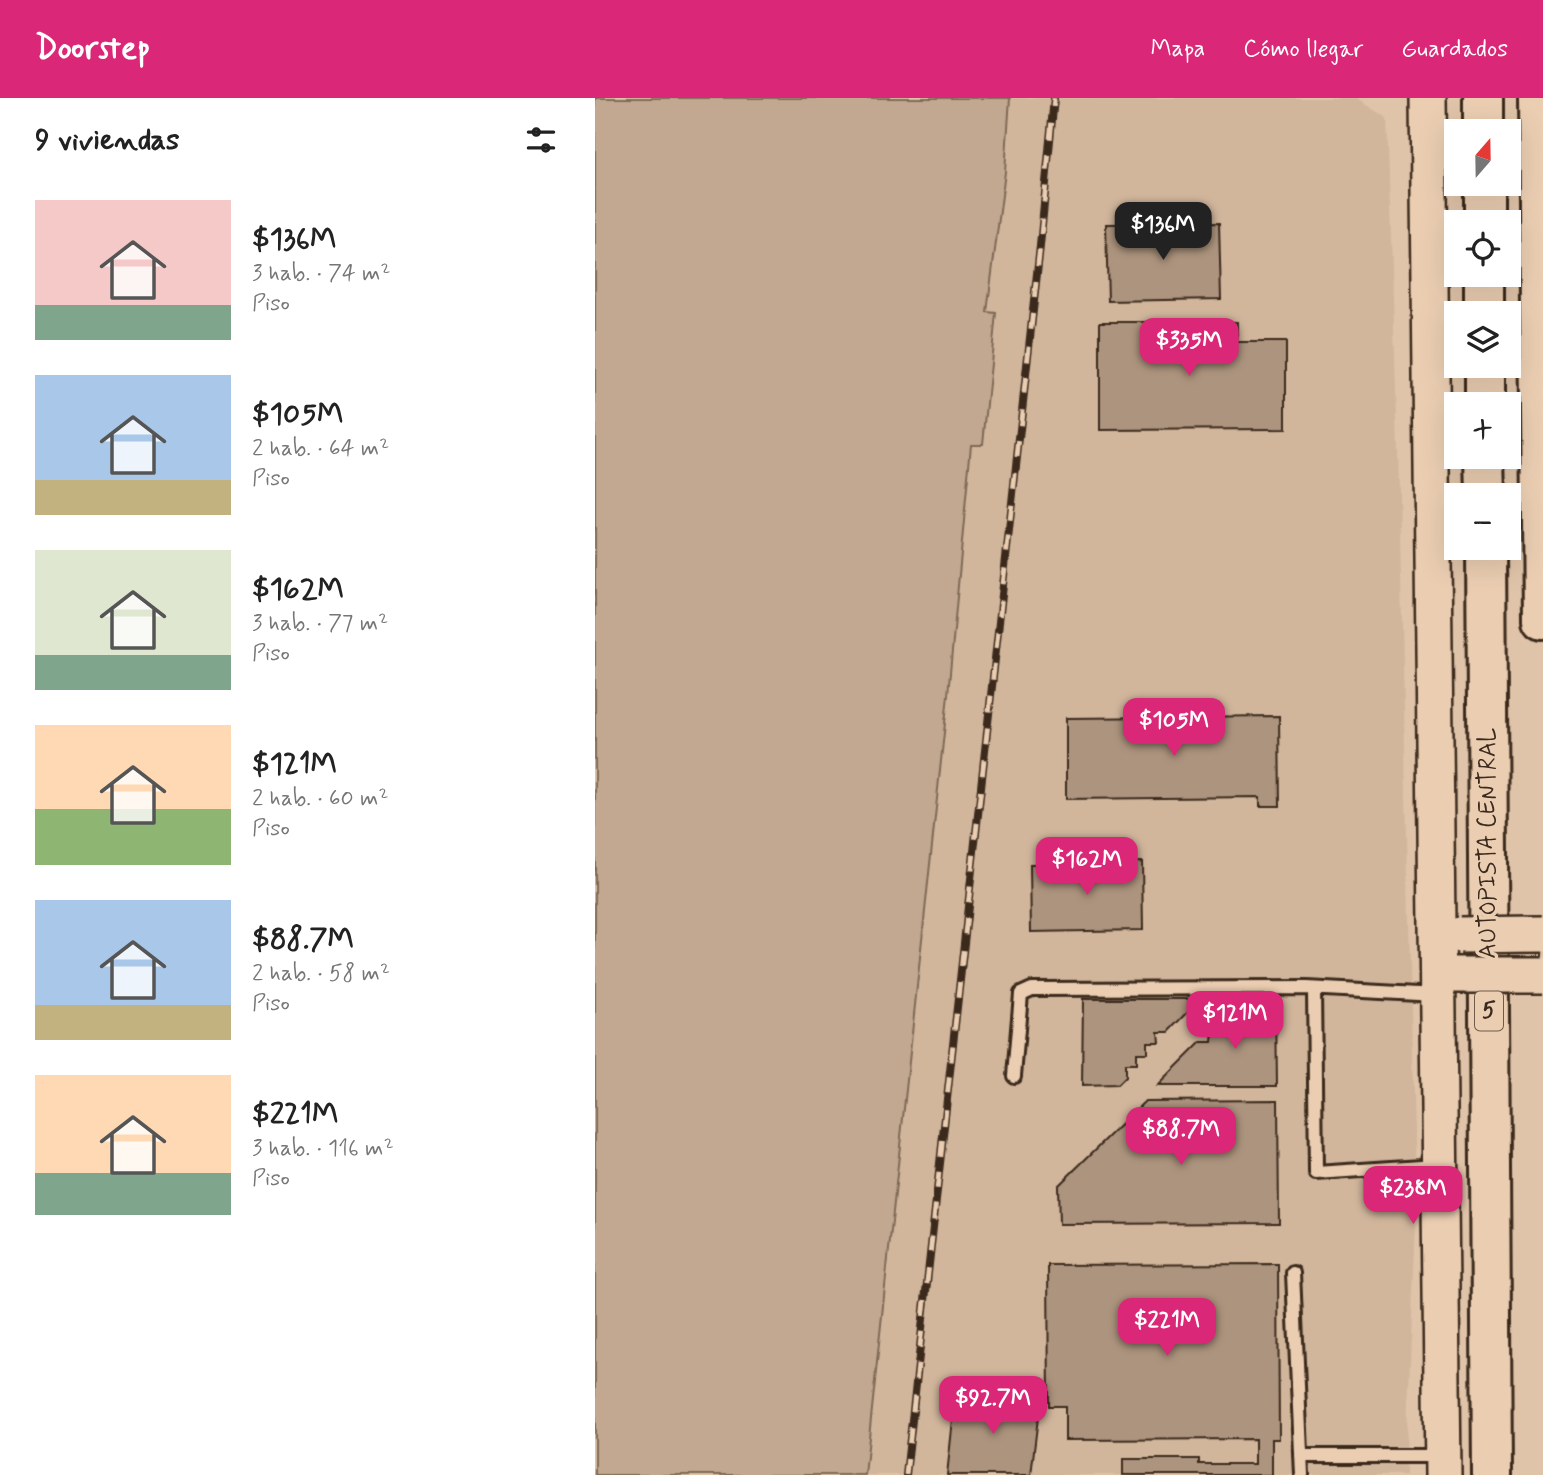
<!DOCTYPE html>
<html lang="es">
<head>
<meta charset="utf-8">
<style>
  body { margin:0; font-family:Mynerve,sans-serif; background:#f2f2f2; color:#222; height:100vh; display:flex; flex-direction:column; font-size:26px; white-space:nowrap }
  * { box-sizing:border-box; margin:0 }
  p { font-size:23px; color:#767676 }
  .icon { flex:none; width:38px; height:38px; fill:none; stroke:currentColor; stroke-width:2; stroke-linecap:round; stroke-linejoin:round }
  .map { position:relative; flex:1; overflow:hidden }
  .side { display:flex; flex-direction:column; background:#fff; width:595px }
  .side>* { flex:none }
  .needle { width:46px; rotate:20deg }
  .fabs { position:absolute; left:849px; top:21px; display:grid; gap:14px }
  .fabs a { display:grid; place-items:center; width:77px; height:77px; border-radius:0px; background:#fff; box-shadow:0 7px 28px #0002; font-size:35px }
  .price { position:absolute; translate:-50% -60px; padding:0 16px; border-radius:14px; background:#db2777; color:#fff; font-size:23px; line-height:46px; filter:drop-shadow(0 2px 4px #0008) }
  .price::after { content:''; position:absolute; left:50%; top:42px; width:21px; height:16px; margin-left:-10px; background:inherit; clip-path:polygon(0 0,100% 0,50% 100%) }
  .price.current { background:#222; color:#fff }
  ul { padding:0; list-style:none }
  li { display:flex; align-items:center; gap:21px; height:175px; padding:0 35px }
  li span { display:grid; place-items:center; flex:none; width:196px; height:140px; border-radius:0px; color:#555 }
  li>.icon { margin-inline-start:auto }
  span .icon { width:84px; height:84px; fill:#fffc; stroke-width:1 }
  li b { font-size:30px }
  h2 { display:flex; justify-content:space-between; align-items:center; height:84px; padding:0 35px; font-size:30px }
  header { display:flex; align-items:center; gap:42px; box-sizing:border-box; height:98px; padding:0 35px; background:#db2777; color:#fff }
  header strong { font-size:33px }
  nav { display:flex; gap:38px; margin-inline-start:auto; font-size:24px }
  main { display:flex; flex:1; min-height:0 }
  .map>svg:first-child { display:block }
</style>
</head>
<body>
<header>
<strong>Doorstep</strong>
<nav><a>Mapa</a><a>Cómo llegar</a><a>Guardados</a></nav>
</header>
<main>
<section class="side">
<h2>9 viviendas<svg class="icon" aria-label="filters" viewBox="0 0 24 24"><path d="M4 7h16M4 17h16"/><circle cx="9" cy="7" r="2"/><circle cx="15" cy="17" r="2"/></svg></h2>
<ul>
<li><span style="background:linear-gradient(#f6c9c9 75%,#7fa58c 0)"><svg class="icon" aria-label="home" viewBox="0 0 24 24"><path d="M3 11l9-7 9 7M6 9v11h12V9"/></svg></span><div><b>$136M</b><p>3 hab. · 74 m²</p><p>Piso</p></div></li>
<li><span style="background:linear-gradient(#a9c7e8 75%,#c2b280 0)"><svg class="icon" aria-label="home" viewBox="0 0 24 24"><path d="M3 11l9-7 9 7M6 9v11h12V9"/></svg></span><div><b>$105M</b><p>2 hab. · 64 m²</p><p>Piso</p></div></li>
<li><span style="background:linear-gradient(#dfe7d0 75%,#7fa58c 0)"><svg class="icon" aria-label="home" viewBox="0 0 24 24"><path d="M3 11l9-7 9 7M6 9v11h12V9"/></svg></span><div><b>$162M</b><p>3 hab. · 77 m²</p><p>Piso</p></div></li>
<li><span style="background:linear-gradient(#ffd9b3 60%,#8fb573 0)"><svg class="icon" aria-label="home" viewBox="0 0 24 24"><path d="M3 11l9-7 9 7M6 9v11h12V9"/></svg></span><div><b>$121M</b><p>2 hab. · 60 m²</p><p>Piso</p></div></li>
<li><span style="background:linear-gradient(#a9c7e8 75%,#c2b280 0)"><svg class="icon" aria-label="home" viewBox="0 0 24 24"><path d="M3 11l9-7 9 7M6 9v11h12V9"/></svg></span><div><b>$88.7M</b><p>2 hab. · 58 m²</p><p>Piso</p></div></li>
<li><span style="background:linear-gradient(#ffd9b3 70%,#7fa58c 0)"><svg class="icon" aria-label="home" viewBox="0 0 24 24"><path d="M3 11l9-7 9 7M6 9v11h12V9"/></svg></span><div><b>$221M</b><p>3 hab. · 116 m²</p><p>Piso</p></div></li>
</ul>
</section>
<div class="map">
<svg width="948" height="1377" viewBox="0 0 948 1377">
  <rect width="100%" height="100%" fill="#e0c4a9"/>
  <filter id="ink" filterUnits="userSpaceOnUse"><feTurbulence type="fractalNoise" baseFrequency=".0143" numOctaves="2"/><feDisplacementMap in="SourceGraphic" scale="14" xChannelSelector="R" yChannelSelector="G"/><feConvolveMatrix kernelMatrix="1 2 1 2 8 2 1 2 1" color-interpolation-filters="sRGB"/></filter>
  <g filter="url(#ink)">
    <!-- built -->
    <path fill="#d1b69c" d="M415,0h345l32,20 11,330 18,777 -11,250h-540l106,-1032h12l13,-130 -9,-1 18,-140z"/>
    <!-- green -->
    <path fill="#c2a890" stroke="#7e6957" stroke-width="2" d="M0,0h415l-5,74 -18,140 9,1 -13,131h-12l-23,251 -83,780h-270z"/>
    <!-- building -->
    <path fill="#ad947e" stroke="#3b2a1e" stroke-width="2" d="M624,125l2,76 -113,2 -2,-77z
      M505,224h137v20h49v87l-186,1z
      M684,618l1,90h-20v-9l-194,2v-81z
      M547,764l1,68 -112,2 -1,-68z
      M650,900h31l1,88h-120l44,-44h11l1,-11z
      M488,901h109v9l-23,24h-11l1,10h-12v11h-11v11h-11v13l-8,8 -35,1z
      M683,1002l1,123 -220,1 -1,-38 87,-85z
      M683,1166l1,175h-7v36h-149v-16h76v5h56v-25l-190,1v-34h-16l-1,-141z
      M361,1294l84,9 -9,74h-84z"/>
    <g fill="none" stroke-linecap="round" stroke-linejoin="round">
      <!-- service casing -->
      <g stroke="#3b2a1e" stroke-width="18">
        <path id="service" d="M719,891l2,184 121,-8
          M419,978l7,-82 11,-5 274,-1 131,7
          M698,1175l9,202
          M706,1358h140"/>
      </g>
      <!-- secondary casing -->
      <g stroke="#3b2a1e" stroke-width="40">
        <path id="secondary" d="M833,0l15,1377"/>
      </g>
      <!-- motorway casing -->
      <g stroke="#3b2a1e" stroke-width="44">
        <path id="motorway" d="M888,0v33
          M943,0l5,521
          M889,86v38
          M889,177v38
          M890,268v38
          M890,359l1,38
          M891,450l6,927"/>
      </g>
      <!-- service -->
      <use href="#service" stroke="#ebceb2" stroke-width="12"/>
      <!-- secondary -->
      <use href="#secondary" stroke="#ebceb2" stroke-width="35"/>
      <!-- motorway -->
      <use href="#motorway" stroke="#ebceb2" stroke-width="38"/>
      <!-- rail casing -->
      <g stroke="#3b2a1e" stroke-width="8">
        <path id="rail" d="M311,1377l134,-1229 14,-148"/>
      </g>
      <!-- rail -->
      <use href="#rail" stroke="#ebceb2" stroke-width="5" stroke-dasharray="16" stroke-linecap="butt"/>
      <!-- secondary-bridge casing -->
      <g stroke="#3b2a1e" stroke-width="40" stroke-linecap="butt">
        <path id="secondary-bridge" d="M865,837l83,-1
          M859,877h89"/>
      </g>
      <!-- secondary-bridge -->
      <use href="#secondary-bridge" stroke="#ebceb2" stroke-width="35"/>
    </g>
  </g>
  <g text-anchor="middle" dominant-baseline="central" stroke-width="7" stroke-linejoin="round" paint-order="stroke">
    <!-- shield labels -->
    <rect fill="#ebceb2" stroke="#705b4a" stroke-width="2" x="880" y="893.5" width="28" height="39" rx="5"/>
    <g font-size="23" font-weight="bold" fill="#3b2a1e">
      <text x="894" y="913">5</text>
    </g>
    <!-- street labels -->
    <g font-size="24" fill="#3b2a1e" stroke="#ebceb2">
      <text transform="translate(893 745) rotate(-90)">AUTOPISTA CENTRAL</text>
    </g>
  </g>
</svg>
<div class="fabs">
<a><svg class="needle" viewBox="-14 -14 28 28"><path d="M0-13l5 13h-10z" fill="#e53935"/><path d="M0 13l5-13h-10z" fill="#767676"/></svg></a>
<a><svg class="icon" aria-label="locate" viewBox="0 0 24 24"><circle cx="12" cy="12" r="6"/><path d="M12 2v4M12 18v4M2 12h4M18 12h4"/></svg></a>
<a><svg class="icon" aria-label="layers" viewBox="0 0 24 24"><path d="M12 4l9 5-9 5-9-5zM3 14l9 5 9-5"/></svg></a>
<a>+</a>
<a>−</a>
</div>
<b class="price current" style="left:568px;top:164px">$136M</b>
<b class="price" style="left:594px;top:280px">$335M</b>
<b class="price" style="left:579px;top:660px">$105M</b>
<b class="price" style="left:492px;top:799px">$162M</b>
<b class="price" style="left:640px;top:953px">$121M</b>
<b class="price" style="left:586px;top:1069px">$88.7M</b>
<b class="price" style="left:818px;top:1128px">$238M</b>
<b class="price" style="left:572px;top:1260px">$221M</b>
<b class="price" style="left:398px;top:1338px">$92.7M</b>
</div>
</main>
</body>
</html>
